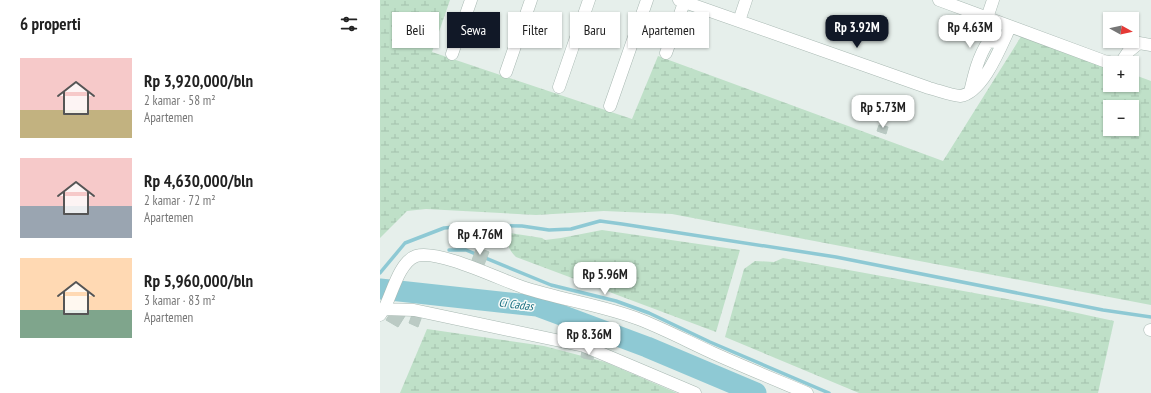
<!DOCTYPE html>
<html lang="id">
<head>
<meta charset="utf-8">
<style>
  body { margin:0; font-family:"PT Sans Narrow",sans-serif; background:#f6f6f6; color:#222; height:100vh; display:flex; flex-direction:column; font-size:15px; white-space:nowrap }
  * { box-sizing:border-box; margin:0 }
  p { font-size:13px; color:#767676 }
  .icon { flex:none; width:22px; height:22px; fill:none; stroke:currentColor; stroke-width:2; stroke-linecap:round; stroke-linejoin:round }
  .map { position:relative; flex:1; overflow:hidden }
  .panel { display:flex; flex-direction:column; background:#fff; width:380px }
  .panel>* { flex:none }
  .banner { position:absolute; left:12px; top:12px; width:380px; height:36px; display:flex; gap:8px }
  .needle { width:26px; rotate:98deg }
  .fabs { position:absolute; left:723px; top:12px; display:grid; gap:8px }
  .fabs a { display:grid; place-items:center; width:36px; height:36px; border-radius:0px; background:#fff; box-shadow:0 1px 3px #0004; font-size:20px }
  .price { position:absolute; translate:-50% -34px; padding:0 9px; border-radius:8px; background:#fff; color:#222; font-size:13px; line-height:26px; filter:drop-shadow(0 1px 2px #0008) }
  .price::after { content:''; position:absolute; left:50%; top:24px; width:12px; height:9px; margin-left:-6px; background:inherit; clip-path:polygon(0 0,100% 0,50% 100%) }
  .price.active { background:#111827; color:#fff }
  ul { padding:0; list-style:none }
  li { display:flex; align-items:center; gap:12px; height:100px; padding:0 20px }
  li span { display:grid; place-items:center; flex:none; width:112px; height:80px; border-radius:0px; color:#555 }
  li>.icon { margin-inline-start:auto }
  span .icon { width:48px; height:48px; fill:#fffc; stroke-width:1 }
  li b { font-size:17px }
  h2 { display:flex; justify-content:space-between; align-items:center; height:48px; padding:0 20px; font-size:17px }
  .chip { padding:0 14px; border-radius:0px; background:#fff; box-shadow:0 1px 3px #0004; font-size:14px; line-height:36px }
  .chip.active { background:#111827; color:#fff }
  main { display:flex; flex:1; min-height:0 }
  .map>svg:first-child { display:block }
</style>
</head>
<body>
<main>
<section class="panel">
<h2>6 properti<svg class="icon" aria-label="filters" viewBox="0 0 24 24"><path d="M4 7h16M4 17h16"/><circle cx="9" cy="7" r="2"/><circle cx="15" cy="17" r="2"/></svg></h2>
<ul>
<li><span style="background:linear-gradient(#f6c9c9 65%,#c2b280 0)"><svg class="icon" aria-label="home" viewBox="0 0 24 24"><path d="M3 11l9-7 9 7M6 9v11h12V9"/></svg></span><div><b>Rp 3,920,000/bln</b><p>2 kamar · 58 m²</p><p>Apartemen</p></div></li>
<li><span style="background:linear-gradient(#f6c9c9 60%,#9aa5b1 0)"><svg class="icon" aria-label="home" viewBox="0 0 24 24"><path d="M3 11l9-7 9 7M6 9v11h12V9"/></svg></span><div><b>Rp 4,630,000/bln</b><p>2 kamar · 72 m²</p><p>Apartemen</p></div></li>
<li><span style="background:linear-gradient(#ffd9b3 65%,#7fa58c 0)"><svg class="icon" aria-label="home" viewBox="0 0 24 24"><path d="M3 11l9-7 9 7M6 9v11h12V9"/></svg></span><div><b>Rp 5,960,000/bln</b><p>3 kamar · 83 m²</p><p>Apartemen</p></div></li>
</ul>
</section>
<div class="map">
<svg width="771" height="393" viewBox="0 0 771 393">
  <defs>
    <pattern id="wetland-marsh" width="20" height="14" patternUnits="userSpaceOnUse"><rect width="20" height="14" fill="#bfe0c8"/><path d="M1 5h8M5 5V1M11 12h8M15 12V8" fill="none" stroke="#a4c1ad"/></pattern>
  </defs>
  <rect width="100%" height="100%" fill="#e6efeb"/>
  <!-- wetland -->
  <path fill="url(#wetland-marsh)" fill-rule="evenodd" d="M0,0h70l-18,52 200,67 26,-63 285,105 79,-126 88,32v18h22v-11l19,7v224l-479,-91 -68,-3 -68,4 -110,-6 -19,2 -27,27zM730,107h22v22h-22z
    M222,230l138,20 -24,82 -200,-75c-8,-8 -10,-13 -6,-24l32,5 3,2 16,-2z
    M403,258l262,48 69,15 -16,72h-239l-134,-56 19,-68 11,-8 19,1z
    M47,329l117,17 61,16 72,31h-277z"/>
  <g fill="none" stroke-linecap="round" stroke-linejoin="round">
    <!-- stream -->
    <path stroke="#8ec9d4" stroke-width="3.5" d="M69,250h17l85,35 65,16 33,12 61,29 119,51
      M0,273l25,-30 39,-15 33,-3 45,1 27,4 22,-1 29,-8 22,3 214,33 267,53 48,7"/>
    <!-- river -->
    <path stroke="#8ec9d4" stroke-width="21" d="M0,289l157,17 110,41 109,46"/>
  </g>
  <!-- building -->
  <path fill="#bbcac4" stroke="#b8c9c2" d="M499,125l9,2 -2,7 -9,-3z
    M97,247l12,5 -5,13 -12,-5z
    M16,311l9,5 -7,11 -12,-7 5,-8z
    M33,312l9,4 -4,11 -9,-4z
    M202,350l10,3 -1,6 -10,-2z
    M205,351l9,3 -1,6 -10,-2z"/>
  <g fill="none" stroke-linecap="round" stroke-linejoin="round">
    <!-- minor casing -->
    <g stroke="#a8b8b2" stroke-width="13">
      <path id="minor" d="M299,0l250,88c8,2 24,8 31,8 23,-3 41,-50 50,-69
        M559,0l165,61 10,2
        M607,18l6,-18
        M359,21l7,-21
        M286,53l19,-53
        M72,54l19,-54
        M739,63l3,-2 6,-9 11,-9 12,2
        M126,72l25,-72
        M179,87l30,-87
        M590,92c4,-17 8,-35 18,-50l15,-1
        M230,106l37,-106
        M0,310l4,-1c8,-15 15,-47 32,-53 22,-7 83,23 106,31 39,13 81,18 119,33 25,10 48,22 72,33 31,14 63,27 94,40
        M0,315l4,-6 30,1 170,36 111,47
        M770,330h1"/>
    </g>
    <!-- minor -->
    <use href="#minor" stroke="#fff" stroke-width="12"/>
  </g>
  <g text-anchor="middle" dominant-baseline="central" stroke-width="3" stroke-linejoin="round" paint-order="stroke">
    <!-- water labels -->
    <g font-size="12" font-style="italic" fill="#1c6f80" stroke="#f7fbf9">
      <text transform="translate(136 304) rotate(7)">Ci Cadas</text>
    </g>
  </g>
</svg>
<div class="fabs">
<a><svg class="needle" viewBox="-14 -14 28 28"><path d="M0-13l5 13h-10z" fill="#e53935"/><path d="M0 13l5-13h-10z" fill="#767676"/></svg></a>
<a>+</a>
<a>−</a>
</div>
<b class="price active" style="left:477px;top:49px">Rp 3.92M</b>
<b class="price" style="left:590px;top:49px">Rp 4.63M</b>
<b class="price" style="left:503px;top:129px">Rp 5.73M</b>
<b class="price" style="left:100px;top:256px">Rp 4.76M</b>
<b class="price" style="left:225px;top:296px">Rp 5.96M</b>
<b class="price" style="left:209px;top:356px">Rp 8.36M</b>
<div class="banner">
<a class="chip">Beli</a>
<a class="chip active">Sewa</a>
<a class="chip">Filter</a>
<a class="chip">Baru</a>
<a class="chip">Apartemen</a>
</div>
</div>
</main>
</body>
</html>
